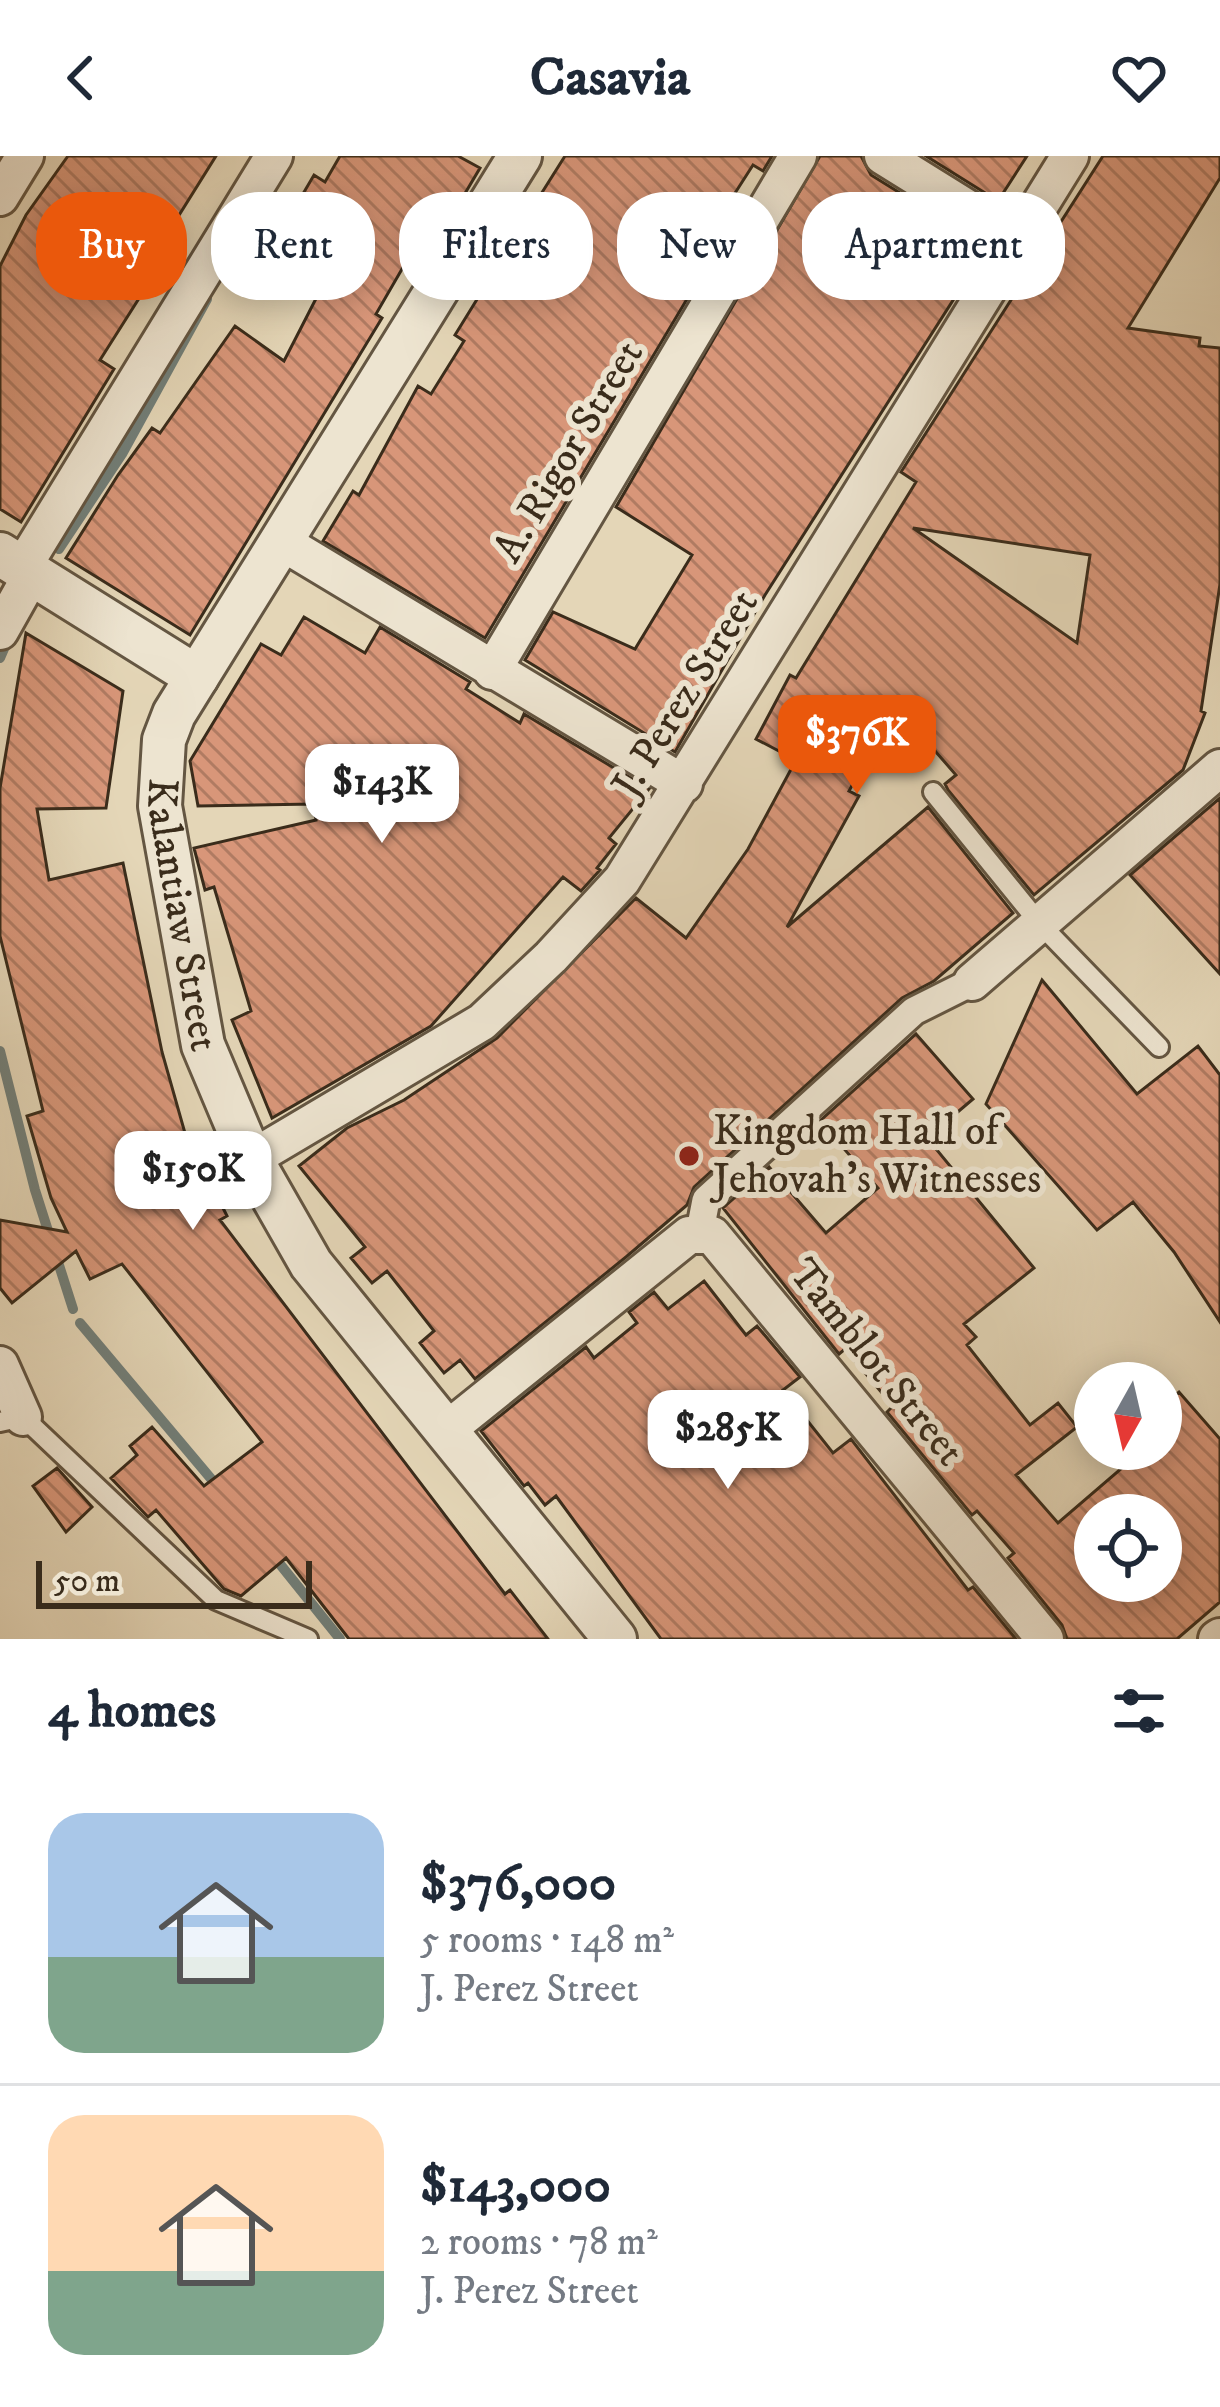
<!DOCTYPE html>
<html lang="en">
<head>
<meta charset="utf-8">
<style>
  body { margin:0; font-family:"IM FELL DW Pica",serif; background:#f2f2f3; color:#1f2937; height:100vh; display:flex; flex-direction:column; font-size:45px; white-space:nowrap }
  * { box-sizing:border-box; margin:0 }
  p { font-size:39px; color:#747a83 }
  .icon { flex:none; width:66px; height:66px; fill:none; stroke:currentColor; stroke-width:2; stroke-linecap:round; stroke-linejoin:round }
  .map { position:relative; height:1483px; overflow:hidden }
  .sheet { display:flex; flex-direction:column; background:#fff; flex:1 }
  .sheet>* { flex:none }
  .top-card { position:absolute; left:36px; top:36px; width:1149px; height:108px; display:flex; gap:24px }
  .needle { width:78px; rotate:188deg }
  .fabs { position:absolute; left:1074px; top:1206px; display:grid; gap:24px }
  .fabs a { display:grid; place-items:center; width:108px; height:108px; border-radius:50%; background:#fff; box-shadow:0 6px 30px #0003; font-size:60px }
  .scale { position:absolute; left:36px; bottom:30px; width:276px; box-sizing:border-box; padding-left:12px; border:6px solid #3a2c1b; border-top:0; font-size:33px; line-height:42px; white-space:nowrap; color:#3a2c1b; -webkit-text-stroke:9px #ede4d0; paint-order:stroke }
  .price { position:absolute; translate:-50% -102px; padding:0 27px; border-radius:24px; background:#fff; color:#222; font-size:39px; line-height:78px; filter:drop-shadow(0 3px 6px #0008) }
  .price::after { content:''; position:absolute; left:50%; top:72px; width:36px; height:27px; margin-left:-18px; background:inherit; clip-path:polygon(0 0,100% 0,50% 100%) }
  .price.on { background:#ea580c; color:#fff }
  ul { padding:0; list-style:none }
  li { display:flex; align-items:center; gap:36px; height:300px; padding:0 48px }
  li+li { border-top:3px solid #e0e1e3 }
  li span { display:grid; place-items:center; flex:none; width:336px; height:240px; border-radius:36px; color:#555 }
  li>.icon { margin-inline-start:auto }
  span .icon { width:144px; height:144px; fill:#fffc; stroke-width:1 }
  li b { font-size:51px }
  h2 { display:flex; justify-content:space-between; align-items:center; height:144px; padding:0 48px; font-size:51px }
  .chip { padding:0 42px; border-radius:48px; background:#fff; box-shadow:0 6px 30px #0003; font-size:42px; line-height:108px }
  .chip.on { background:#ea580c; color:#fff }
  header { display:flex; justify-content:space-between; align-items:center; height:156px; padding:0 48px; background:#fff; font-size:54px; font-weight:700 }
  .map>svg:first-child { display:block }
</style>
</head>
<body>
<header><svg class="icon" aria-label="back" viewBox="0 0 24 24"><path d="M15 5l-7 7 7 7"/></svg>Casavia<svg class="icon" aria-label="heart" viewBox="0 0 24 24"><path d="M12 20l-8-8c-3-5 5-10 8-4 3-6 11-1 8 4z"/></svg></header>
<div class="map">
<svg width="1220" height="1483" viewBox="0 0 1220 1483">
  <defs>
    <pattern id="building-back-hatch" width="6" height="6" patternUnits="userSpaceOnUse" patternTransform="scale(3)"><rect width="6" height="6" fill="#d89679"/><path d="M-1 5l2 2M0 0l6 6M5-1l2 2" fill="none" stroke="#b07b62"/></pattern>
  </defs>
  <rect width="100%" height="100%" fill="#e4d6b7"/>
  <filter id="stains"><feTurbulence type="fractalNoise" baseFrequency=".00167" numOctaves="4"/><feColorMatrix values="0 0 0 0 .2 0 0 0 0 .09 0 0 0 0 .02 0 0 0 .5 -.17"/></filter>
  <radialGradient id="worn" r=".72"><stop offset=".6" stop-color="#630" stop-opacity="0"/><stop offset="1" stop-color="#630" stop-opacity=".3"/></radialGradient>
  <g fill="none" stroke-linecap="round" stroke-linejoin="round">
    <!-- stream -->
    <path stroke="#727f79" stroke-width="10" d="M59,393l63,-95 85,-155
      M0,502l9,-21
      M0,895l35,139 38,119
      M80,1167l138,164
      M271,1397l69,86"/>
  </g>
  <!-- building -->
  <path fill="url(#building-back-hatch)" stroke="#3a2c1b" stroke-width="3" fill-rule="evenodd" d="M68,0h148l-75,120 9,5 -50,79 14,9 -93,153 -21,-13v-243l26,-51z
    M340,0h118l22,12 -42,71 -14,-8 -48,83 6,4 -192,317 -124,-77 52,-83 34,-47 8,5 75,-107 49,35 40,-78 -54,-33 44,-75 11,7z
    M565,0h207l-9,15 -10,-6 -41,64 12,8 -239,401 -162,-97 30,-50 6,4 59,-109 13,8 33,-53 -9,-6 29,-47 14,8 36,-57 -15,-10z
    M820,0h41l10,19 116,72 -222,348 -90,157 -150,-92 28,-48 82,37 57,-94 -76,-48z
    M926,0h101l-29,45z
    M1103,0h117v22l-92,150 72,10 -1,8 21,2v236l-19,127 4,2 -22,57 -149,125 -86,-105 -3,-6 11,-9 -61,-70 -46,86 10,5 -72,131 141,-120 85,106 -79,68 -32,17 -208,189 -7,18 -61,52 -151,122 -15,-19 -16,13 -24,-30 14,-12 -47,-60 -15,12 -21,-25 14,-11 -66,-81 48,-38 57,-28 93,-62 139,-140 50,40 62,-89 48,-89 -40,-21 34,-64 6,3 120,-196 -15,-10zM913,372l177,27 -13,88z
    M304,461l61,36 15,-26 90,55 -4,7 54,34 4,-9 125,75 -40,49 7,6 -19,24 3,2 -19,21 -18,-14 -132,149 -159,92 -40,-98 19,-9 -37,-124 -9,3 -11,-42 122,-28 -2,-16 -116,2 -8,-45 71,-117 20,11z
    M26,477l97,58 -17,117 -69,1 12,71 74,-17 39,189 30,106 5,-2 30,60 -7,4 285,374 5,-4 38,49h-199l-63,-81 -45,38 -17,-7 -68,-79 -8,7 -37,-39 26,-23 -7,-9 22,-19 52,59 58,-44 -140,-178 -32,15 -14,-28 -64,52 -12,-15v-68l67,12 -16,-34 -24,-82 16,-5 -43,-175v-148z
    M1220,642v176l-90,-99z
    M1042,824l95,114 61,-48 22,29v247l-46,-70 -41,-50 -36,28 -111,-126z
    M916,878l57,65 -46,39 107,130 -70,56 12,13 -9,8 63,80 28,-22 19,24 -61,48 42,48 86,-74h17v-42l18,-15 41,47v163l-43,37h-110l-5,-14 -54,-67 6,-5 -37,-42 -5,4 -85,-103 6,-6 -48,-57 -6,5 -116,-146 46,-41 57,66 52,-45 -58,-67zM1095,1359h66v66h-66z
    M704,1125l42,54 11,-9 43,51 -17,13 50,63 18,-14 117,151 5,-3 43,52h-355l-105,-143 -11,9 -17,-22 -4,3 -43,-55 105,-84 8,11 43,-35 -8,-11 25,-20 14,17z
    M57,1312l35,39 -26,25 -33,-46z"/>
  <g fill="none" stroke-linecap="round" stroke-linejoin="round">
    <!-- service casing -->
    <g stroke="#645642" stroke-width="24">
      <path id="service" d="M933,636l107,132 119,123
        M0,1266l23,-5 193,183 92,39"/>
    </g>
    <!-- pedestrian casing -->
    <g stroke="#645642" stroke-width="33">
      <path id="pedestrian" d="M700,1075l6,-31 208,-189 58,-29"/>
    </g>
    <!-- minor casing -->
    <g stroke="#645642" stroke-width="42">
      <path id="minor" d="M883,0l135,84
        M0,41l25,-41
        M282,386l402,242
        M22,412l252,-412
        M0,475l32,-57
        M492,515l306,-515
        M972,826l248,-214
        M251,1003l231,-137 69,-65 71,-77 448,-724
        M0,1209l23,52
        M448,1273l241,-194h23l333,404
        M1217,1483l3,-2"/>
    </g>
    <!-- tertiary casing -->
    <g stroke="#645642" stroke-width="48">
      <g id="tertiary">
        <path id="s1" d="M520,0l-346,558 -10,26 -4,66 43,239 48,114 60,105 304,375"/>
        <path d="M0,398l197,123"/>
      </g>
    </g>
    <!-- service -->
    <use href="#service" stroke="#ede4d0" stroke-width="18"/>
    <!-- pedestrian -->
    <use href="#pedestrian" stroke="#ede4d0" stroke-width="27"/>
    <!-- minor -->
    <use href="#minor" stroke="#ede4d0" stroke-width="36"/>
    <!-- tertiary -->
    <use href="#tertiary" stroke="#ede4d0" stroke-width="42"/>
  </g>
  <!-- markers -->
  <circle fill="#8f2418" stroke="#ede4d0" stroke-width="4.5" cx="689" cy="1000" r="12"/>
  <g text-anchor="middle" dominant-baseline="central" stroke-width="12" stroke-linejoin="round" paint-order="stroke">
    <!-- street labels -->
    <g font-size="42" fill="#3a2c1b" stroke="#ede4d0">
      <text transform="translate(569 296) rotate(-59)">A. Rigor Street</text>
      <text transform="translate(686 538) rotate(-58)">J. Perez Street</text>
      <text stroke="none"><textPath href="#s1" startOffset="861">Kalantiaw Street</textPath></text>
      <text transform="translate(876 1207) rotate(51)">Tamblot Street</text>
    </g>
    <!-- poi labels -->
    <g font-size="42" fill="#3a2c1b" stroke="#ede4d0" text-anchor="start">
      <text x="713" y="976">Kingdom Hall of<tspan x="713" dy="48">Jehovah's Witnesses</tspan></text>
    </g>
  </g>
  <rect width="100%" height="100%" filter="url(#stains)"/>
  <rect width="100%" height="100%" fill="url(#worn)"/>
</svg>
<div class="fabs">
<a><svg class="needle" viewBox="-14 -14 28 28"><path d="M0-13l5 13h-10z" fill="#e53935"/><path d="M0 13l5-13h-10z" fill="#747a83"/></svg></a>
<a><svg class="icon" aria-label="locate" viewBox="0 0 24 24"><circle cx="12" cy="12" r="6"/><path d="M12 2v4M12 18v4M2 12h4M18 12h4"/></svg></a>
</div>
<div class="scale">50 m</div>
<b class="price on" style="left:857px;top:641px">$376K</b>
<b class="price" style="left:382px;top:690px">$143K</b>
<b class="price" style="left:193px;top:1077px">$150K</b>
<b class="price" style="left:728px;top:1336px">$285K</b>
<div class="top-card">
<a class="chip on">Buy</a>
<a class="chip">Rent</a>
<a class="chip">Filters</a>
<a class="chip">New</a>
<a class="chip">Apartment</a>
</div>
</div>
<section class="sheet">
<h2>4 homes<svg class="icon" aria-label="filters" viewBox="0 0 24 24"><path d="M4 7h16M4 17h16"/><circle cx="9" cy="7" r="2"/><circle cx="15" cy="17" r="2"/></svg></h2>
<ul>
<li><span style="background:linear-gradient(#a9c7e8 60%,#7fa58c 0)"><svg class="icon" aria-label="home" viewBox="0 0 24 24"><path d="M3 11l9-7 9 7M6 9v11h12V9"/></svg></span><div><b>$376,000</b><p>5 rooms · 148 m²</p><p>J. Perez Street</p></div></li>
<li><span style="background:linear-gradient(#ffd9b3 65%,#7fa58c 0)"><svg class="icon" aria-label="home" viewBox="0 0 24 24"><path d="M3 11l9-7 9 7M6 9v11h12V9"/></svg></span><div><b>$143,000</b><p>2 rooms · 78 m²</p><p>J. Perez Street</p></div></li>
</ul>
</section>
</body>
</html>
